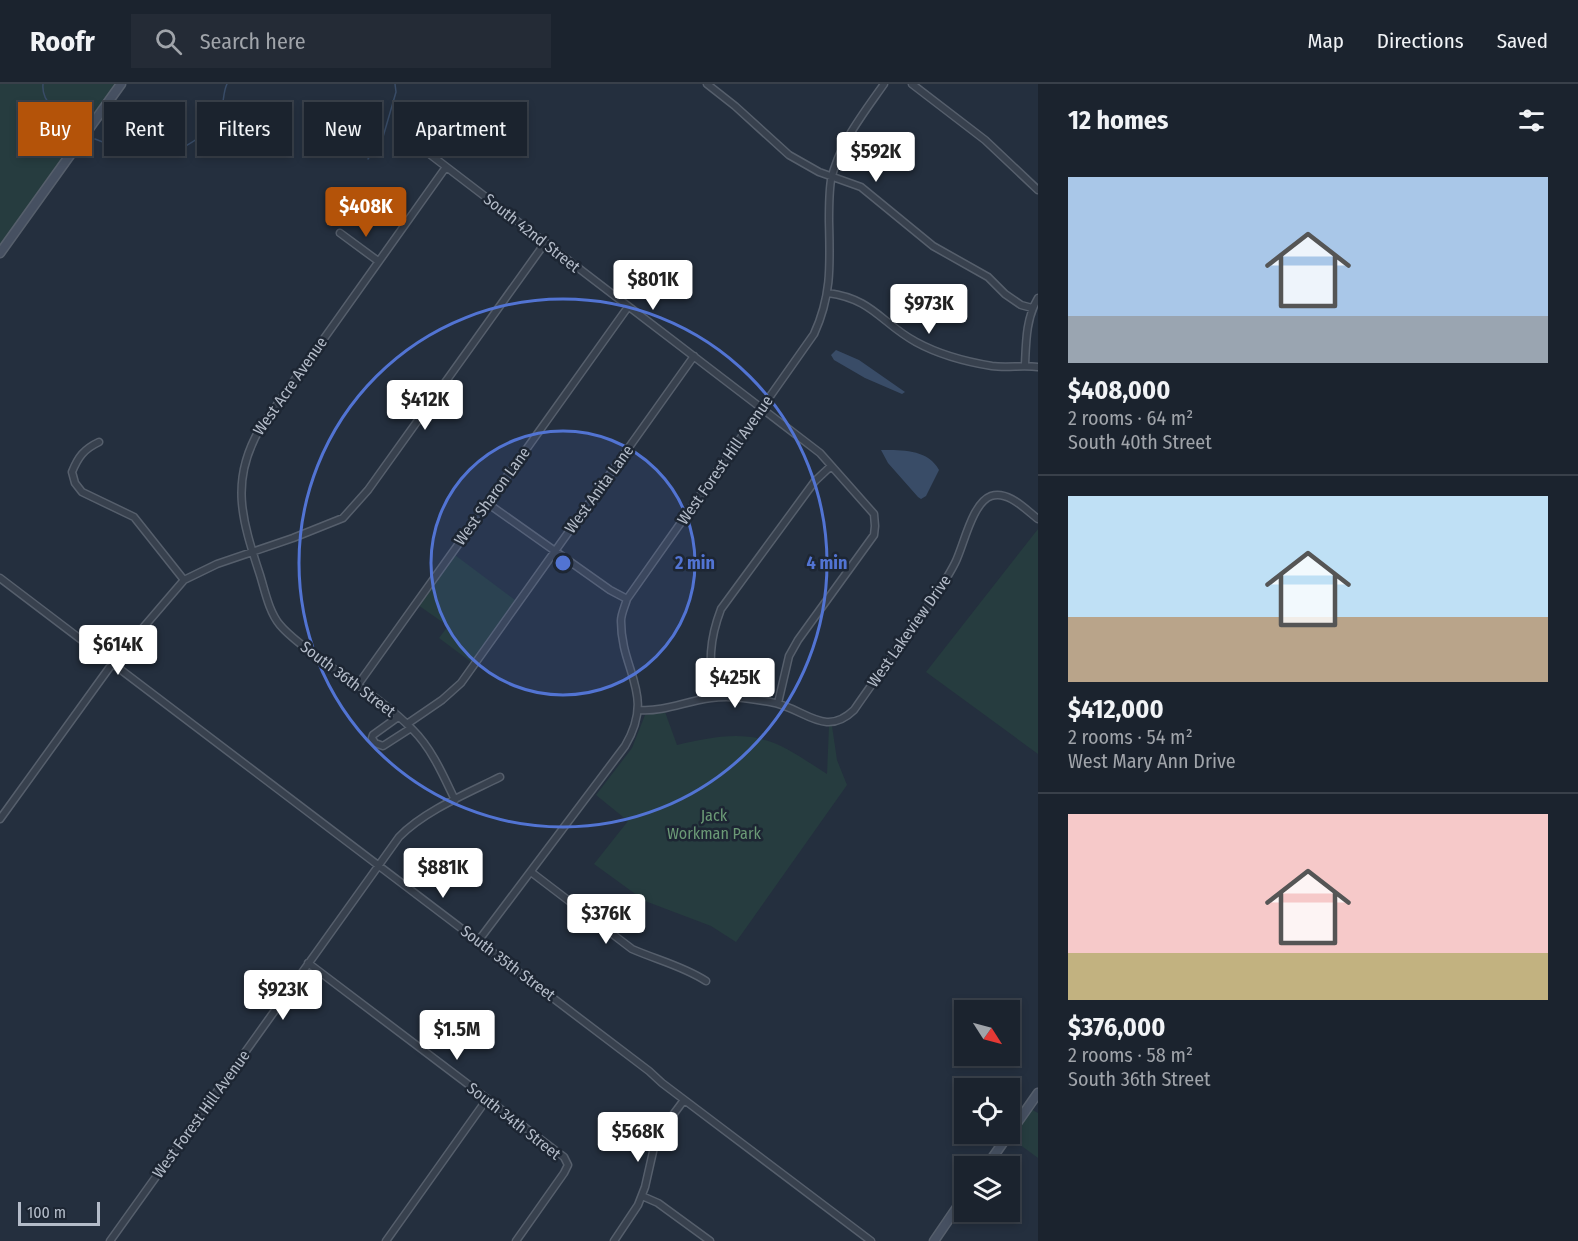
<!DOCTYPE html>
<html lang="en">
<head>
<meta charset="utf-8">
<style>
  body { margin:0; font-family:"Fira Sans Condensed",sans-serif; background:#242b36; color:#f1f3f6; height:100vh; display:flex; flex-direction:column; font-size:22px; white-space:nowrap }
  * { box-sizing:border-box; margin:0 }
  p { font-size:20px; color:#a0a4aa }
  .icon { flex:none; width:33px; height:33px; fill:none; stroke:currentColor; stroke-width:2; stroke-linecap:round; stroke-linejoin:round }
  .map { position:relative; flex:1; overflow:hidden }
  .drawer { display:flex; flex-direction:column; background:#1b232e; width:540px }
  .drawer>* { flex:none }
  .guide { position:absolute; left:18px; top:18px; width:570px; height:54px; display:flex; gap:12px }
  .needle { width:39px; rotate:126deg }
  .controls { position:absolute; left:954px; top:916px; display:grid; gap:12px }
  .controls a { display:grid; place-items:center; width:66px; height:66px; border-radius:0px; background:#1b232e; box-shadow:0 3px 9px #0003,0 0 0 2px #39404a; font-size:30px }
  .scale { position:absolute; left:18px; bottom:15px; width:82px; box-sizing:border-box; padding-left:6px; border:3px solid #b4bcc9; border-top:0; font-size:16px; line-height:21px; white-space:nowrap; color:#b4bcc9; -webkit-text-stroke:4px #1d2633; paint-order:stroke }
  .price { position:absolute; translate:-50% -51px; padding:0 14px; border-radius:6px; background:#fff; color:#222; font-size:20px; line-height:39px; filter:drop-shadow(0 2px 3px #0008) }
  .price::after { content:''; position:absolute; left:50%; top:36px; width:18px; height:14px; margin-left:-9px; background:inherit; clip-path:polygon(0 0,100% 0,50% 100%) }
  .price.active { background:#b45309; color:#fff }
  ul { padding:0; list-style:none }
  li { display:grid; align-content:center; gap:12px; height:318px; padding:0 30px }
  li+li { border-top:2px solid #39404a }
  li span { display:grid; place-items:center; height:186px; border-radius:0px; color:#555 }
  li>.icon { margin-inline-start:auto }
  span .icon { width:108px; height:108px; fill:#fffc; stroke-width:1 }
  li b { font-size:26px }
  h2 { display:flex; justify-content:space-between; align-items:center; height:72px; padding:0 30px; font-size:26px }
  .chip { padding:0 21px; border-radius:0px; background:#1b232e; box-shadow:0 3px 9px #0003,0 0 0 2px #39404a; font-size:21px; line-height:54px }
  .chip.active { background:#b45309; color:#fff }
  header { display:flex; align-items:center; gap:36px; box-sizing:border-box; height:84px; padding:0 30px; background:#1b232e; border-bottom:2px solid #39404a }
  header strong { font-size:28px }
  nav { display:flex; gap:33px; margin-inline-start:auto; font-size:21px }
  .search { width:420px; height:54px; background:#242b36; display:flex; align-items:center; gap:15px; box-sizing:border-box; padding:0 21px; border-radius:0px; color:#a0a4aa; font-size:22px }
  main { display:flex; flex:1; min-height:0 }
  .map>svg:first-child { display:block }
</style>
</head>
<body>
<header>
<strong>Roofr</strong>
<div class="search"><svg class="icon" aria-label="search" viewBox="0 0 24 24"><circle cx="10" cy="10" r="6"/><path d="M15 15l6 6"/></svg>Search here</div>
<nav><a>Map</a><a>Directions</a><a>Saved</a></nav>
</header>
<main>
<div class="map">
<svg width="1038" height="1157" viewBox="0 0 1038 1157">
  <rect width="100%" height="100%" fill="#242f3e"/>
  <!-- green -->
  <path fill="#263c3f" d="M0,0h118l-118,166z
    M1038,445v225l-112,-82z
    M455,471l60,45 -44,62 -32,-24 9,-12 -30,-21z
    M665,628l12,33c27,-6 56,-13 84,-6 23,5 45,22 66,35l2,-48h3l5,34 10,25 -111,157 -25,-16 -66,-25 -51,-37 34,-43 -32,-26 36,-47 13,-33z
    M1031,1025l7,4v45l-27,-20z"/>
  <!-- water -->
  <path fill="#394c67" d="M836,266l23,10 46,32 -3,2 -37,-16 -31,-18 -3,-5z
    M881,366c20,0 47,-1 58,20l-13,26 -5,3 -3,-2 -30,-34z"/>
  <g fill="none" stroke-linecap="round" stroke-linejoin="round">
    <!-- stream -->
    <path stroke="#394c67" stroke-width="1.5" d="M43,0c-2,20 17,30 32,38
      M95,55c15,5 29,13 44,16 28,7 72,-18 82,-44 3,-9 2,-19 6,-27
      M368,75l15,-22 13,-45 -1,-8"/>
    <!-- street casing -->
    <g stroke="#565f6c" stroke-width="9">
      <path id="street" d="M707,0l28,22 54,49 30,17 42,15 72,59 55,31 17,17 16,11 11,3
        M912,0l73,56 53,50
        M406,52l414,317 54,61 1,12 -1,9 -76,105 -9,16 -11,47
        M446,83l-185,260c-32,53 -19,93 -1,148 5,16 9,37 20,50 11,13 26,23 39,33 31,23 67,44 94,72 19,19 30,45 42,70
        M340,149l38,28
        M828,209c45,6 53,30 88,49 22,12 51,20 76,24 15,2 31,-1 46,1
        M1025,281c1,-23 1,-47 13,-67
        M99,358c-15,7 -21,15 -27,30l3,11 7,9 52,25 50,63
        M487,419l123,87 17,9
        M0,494l649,493 13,12 209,158
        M357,602l271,-379
        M713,613c-3,-35 -5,-54 8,-88l94,-128 16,-15
        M639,626c25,2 47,-9 72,-12 20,-3 40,1 59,4 34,5 54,37 84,8 20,-29 41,-58 61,-86 14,-20 29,-39 40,-61 9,-18 17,-60 36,-67 17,-6 35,14 47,23
        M398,633l-25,18 -1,3 3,5 8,3 28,-18
        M407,640l35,-24 19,-17 233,-327
        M0,735l112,-155 72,-84 33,-16 76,-26 50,-20 25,-28 177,-247
        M531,788l101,77c25,11 51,17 74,32
        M479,856l146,-194c31,-52 -4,-74 -4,-125 0,-7 4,-15 6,-22l187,-265c18,-39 16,-70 15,-113 0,-13 0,-28 2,-41 8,-36 32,-66 53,-96
        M308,879l256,194 4,8 -4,8 -48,68
        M642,1112l16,7 52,38
        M110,1157l289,-404c25,-26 69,-44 101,-60
        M386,1157l101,-142
        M614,1157l24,-36 7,-18 10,-44 9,-16 20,-27"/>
    </g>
    <!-- secondary casing -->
    <g stroke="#565f6c" stroke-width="11">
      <path id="secondary" d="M0,169l121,-169
        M1010,1049l28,-40
        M986,1083l23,-33
        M934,1157l30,-44"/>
    </g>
    <!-- street -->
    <use href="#street" stroke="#38414e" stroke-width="6"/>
    <!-- secondary -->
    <use href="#secondary" stroke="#465061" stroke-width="8"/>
  </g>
  <!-- distance rings -->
  <circle cx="563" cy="479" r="132" fill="#5274d3" fill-opacity=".12"/>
  <g fill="none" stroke="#5274d3" stroke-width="3">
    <circle cx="563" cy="479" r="132"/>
    <circle cx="563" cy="479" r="264"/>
  </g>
  <g text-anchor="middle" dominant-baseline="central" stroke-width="5" stroke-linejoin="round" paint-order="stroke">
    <!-- street labels -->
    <g font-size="16" fill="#b4bcc9" stroke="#1d2633">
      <text transform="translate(532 149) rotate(38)">South 42nd Street</text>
      <text transform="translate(290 302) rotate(-55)">West Acre Avenue</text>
      <text transform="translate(725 376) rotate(-55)">West Forest Hill Avenue</text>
      <text transform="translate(599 405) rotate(-54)">West Anita Lane</text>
      <text transform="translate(492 412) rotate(-54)">West Sharon Lane</text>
      <text transform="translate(909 547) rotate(-55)">West Lakeview Drive</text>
      <text transform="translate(348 595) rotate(37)">South 36th Street</text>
      <text transform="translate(508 879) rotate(37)">South 35th Street</text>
      <text transform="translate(201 1030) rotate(-54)">West Forest Hill Avenue</text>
      <text transform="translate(514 1037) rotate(38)">South 34th Street</text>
    </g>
    <!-- park labels -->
    <g font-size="16" fill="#6b9a76" stroke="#1d2633">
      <text x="714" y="731">Jack<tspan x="714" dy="18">Workman Park</tspan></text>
    </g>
  </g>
  <circle cx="563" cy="479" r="9" fill="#5274d3" stroke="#1d2633" stroke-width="3"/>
  <g font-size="18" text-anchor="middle" font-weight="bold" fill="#5274d3" stroke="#1d2633" stroke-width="5" stroke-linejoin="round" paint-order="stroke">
    <text x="695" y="485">2 min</text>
    <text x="827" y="485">4 min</text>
  </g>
</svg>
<div class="controls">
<a><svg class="needle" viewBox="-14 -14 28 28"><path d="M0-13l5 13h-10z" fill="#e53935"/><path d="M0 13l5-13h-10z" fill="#a0a4aa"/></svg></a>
<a><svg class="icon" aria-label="locate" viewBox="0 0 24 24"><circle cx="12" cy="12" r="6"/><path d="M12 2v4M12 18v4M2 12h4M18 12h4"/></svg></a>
<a><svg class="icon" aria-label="layers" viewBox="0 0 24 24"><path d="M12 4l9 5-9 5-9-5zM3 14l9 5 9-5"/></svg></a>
</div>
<div class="scale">100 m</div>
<b class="price" style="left:876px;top:99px">$592K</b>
<b class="price active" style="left:366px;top:154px">$408K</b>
<b class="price" style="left:653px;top:227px">$801K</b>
<b class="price" style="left:929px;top:251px">$973K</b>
<b class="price" style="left:425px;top:347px">$412K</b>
<b class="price" style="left:118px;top:592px">$614K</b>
<b class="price" style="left:735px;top:625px">$425K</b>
<b class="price" style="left:443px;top:815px">$881K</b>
<b class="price" style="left:606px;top:861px">$376K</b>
<b class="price" style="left:283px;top:937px">$923K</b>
<b class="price" style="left:457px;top:977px">$1.5M</b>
<b class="price" style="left:638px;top:1079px">$568K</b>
<div class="guide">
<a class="chip active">Buy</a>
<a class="chip">Rent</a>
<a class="chip">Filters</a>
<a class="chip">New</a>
<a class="chip">Apartment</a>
</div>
</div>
<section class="drawer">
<h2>12 homes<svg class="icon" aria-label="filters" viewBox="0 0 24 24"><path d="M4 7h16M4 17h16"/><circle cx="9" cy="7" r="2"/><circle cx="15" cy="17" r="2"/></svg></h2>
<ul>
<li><span style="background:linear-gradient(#a9c7e8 75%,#9aa5b1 0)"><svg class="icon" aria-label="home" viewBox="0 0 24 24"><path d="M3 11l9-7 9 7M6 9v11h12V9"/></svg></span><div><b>$408,000</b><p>2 rooms · 64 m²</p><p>South 40th Street</p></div></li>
<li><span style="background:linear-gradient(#bfe0f5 65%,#b9a48a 0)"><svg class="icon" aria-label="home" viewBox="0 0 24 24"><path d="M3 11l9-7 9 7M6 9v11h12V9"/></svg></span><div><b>$412,000</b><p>2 rooms · 54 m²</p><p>West Mary Ann Drive</p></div></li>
<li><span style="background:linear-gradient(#f6c9c9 75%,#c2b280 0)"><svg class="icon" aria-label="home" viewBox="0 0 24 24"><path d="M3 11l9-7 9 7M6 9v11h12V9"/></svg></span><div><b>$376,000</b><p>2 rooms · 58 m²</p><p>South 36th Street</p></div></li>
</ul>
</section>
</main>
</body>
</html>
